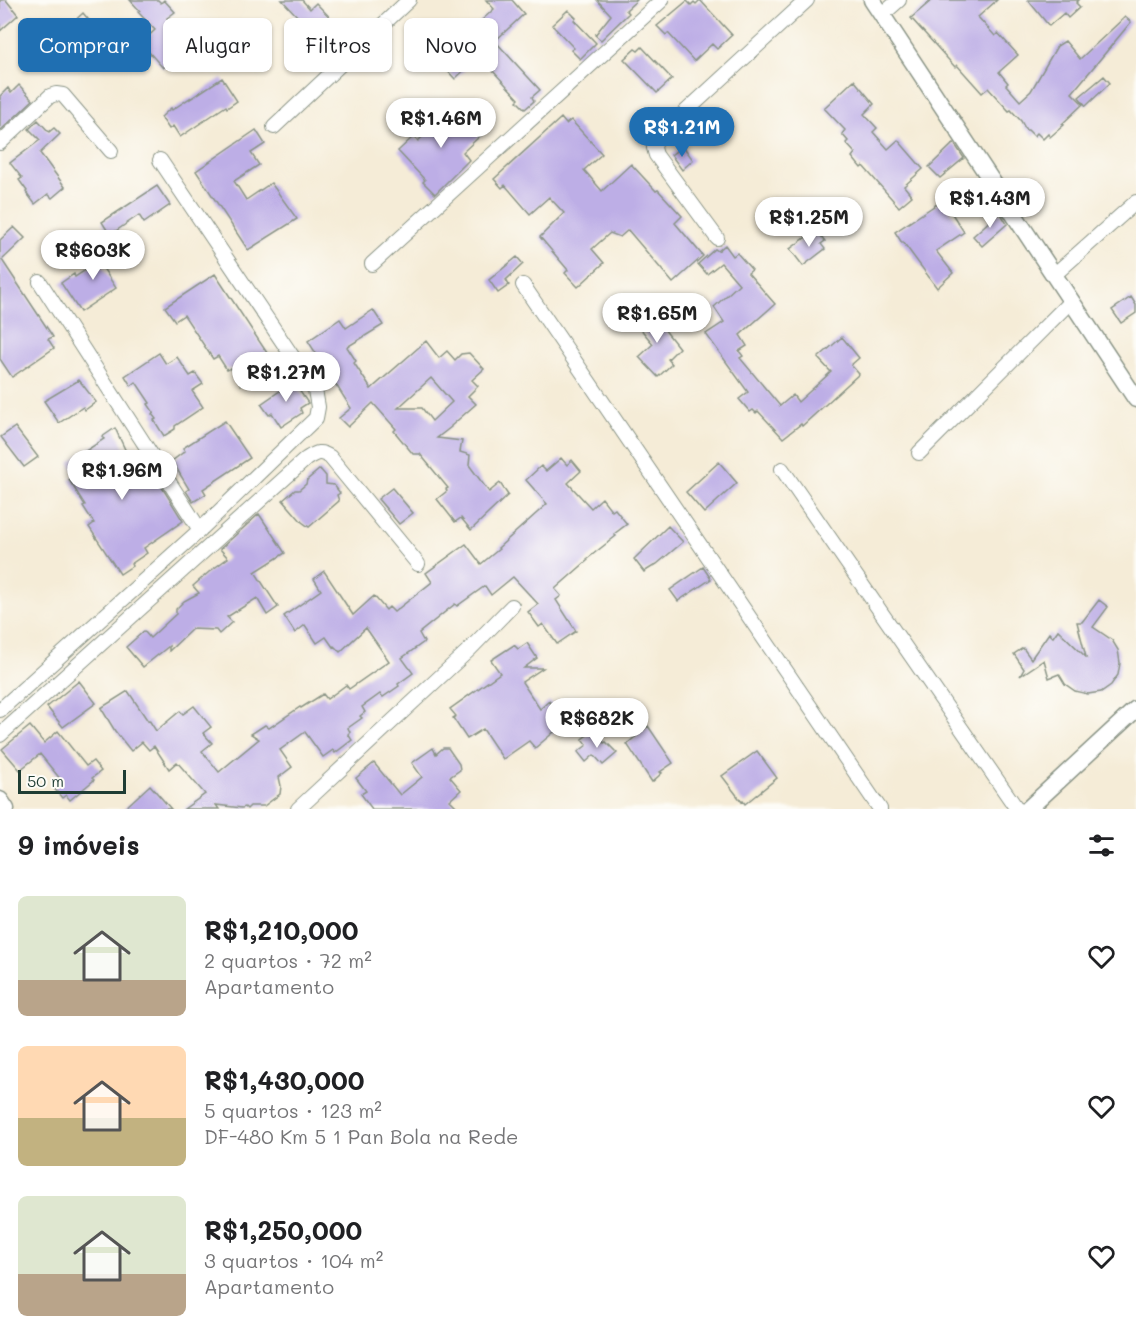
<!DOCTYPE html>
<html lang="pt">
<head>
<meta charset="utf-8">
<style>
  body { margin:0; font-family:Mali,sans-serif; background:#f6f6f6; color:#202124; height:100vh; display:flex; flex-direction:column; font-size:22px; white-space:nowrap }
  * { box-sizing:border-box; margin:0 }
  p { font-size:20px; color:#757577 }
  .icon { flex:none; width:33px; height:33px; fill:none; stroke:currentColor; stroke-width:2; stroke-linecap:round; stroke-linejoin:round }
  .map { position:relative; height:809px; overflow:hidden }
  .details { display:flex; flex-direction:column; background:#fff; flex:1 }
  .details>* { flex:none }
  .top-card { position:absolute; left:18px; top:18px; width:600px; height:54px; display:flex; gap:12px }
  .scale { position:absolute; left:18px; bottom:15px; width:108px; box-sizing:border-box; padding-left:6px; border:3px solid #1f3d34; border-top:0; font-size:16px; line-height:21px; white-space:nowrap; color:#1f3d34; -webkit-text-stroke:4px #fdfcf7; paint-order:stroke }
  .price { position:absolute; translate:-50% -51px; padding:0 14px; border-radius:21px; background:#fff; color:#222; font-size:20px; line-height:39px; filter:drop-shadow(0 2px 3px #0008) }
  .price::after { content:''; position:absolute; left:50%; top:36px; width:18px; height:14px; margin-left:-9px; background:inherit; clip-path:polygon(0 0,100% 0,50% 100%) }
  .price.on { background:#1f6fb2; color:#fff }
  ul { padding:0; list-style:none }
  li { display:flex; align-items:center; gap:18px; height:150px; padding:0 18px }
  li span { display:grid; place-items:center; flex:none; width:168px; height:120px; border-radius:9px; color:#555 }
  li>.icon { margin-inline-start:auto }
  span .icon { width:72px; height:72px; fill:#fffc; stroke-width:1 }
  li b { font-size:26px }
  h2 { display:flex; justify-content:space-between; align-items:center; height:72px; padding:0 18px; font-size:26px }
  .tag { padding:0 21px; border-radius:9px; background:#fff; box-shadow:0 2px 4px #0004; font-size:21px; line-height:54px }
  .tag.on { background:#1f6fb2; color:#fff }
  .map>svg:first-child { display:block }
</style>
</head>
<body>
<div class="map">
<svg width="1136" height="809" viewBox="0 0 1136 809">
  <rect width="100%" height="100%" fill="#fdfcf7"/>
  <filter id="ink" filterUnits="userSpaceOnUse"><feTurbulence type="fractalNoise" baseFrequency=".0167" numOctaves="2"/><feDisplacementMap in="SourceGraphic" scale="12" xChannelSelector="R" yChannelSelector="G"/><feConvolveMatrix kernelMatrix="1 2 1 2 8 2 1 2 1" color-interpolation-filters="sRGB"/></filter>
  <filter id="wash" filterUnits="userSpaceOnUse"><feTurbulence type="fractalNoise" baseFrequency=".008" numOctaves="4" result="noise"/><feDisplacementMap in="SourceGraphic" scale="24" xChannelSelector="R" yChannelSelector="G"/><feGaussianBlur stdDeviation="1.35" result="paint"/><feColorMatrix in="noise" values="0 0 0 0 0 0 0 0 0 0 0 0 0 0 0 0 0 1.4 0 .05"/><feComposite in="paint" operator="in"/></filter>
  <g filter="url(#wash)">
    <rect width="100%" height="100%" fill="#f5ecd7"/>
    <g id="blocks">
      <!-- building -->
      <path fill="#bdaee6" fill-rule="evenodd" d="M0,0h6l12,15 -18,16z
        M130,0h28l3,3 3,-3 11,12 -8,6 19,21 -10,8 5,5 -18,16 -22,-25 14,-13 -17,-18 2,-1z
        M282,0h20l8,9 6,-6 29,30 -15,14 -28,-30 -2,2z
        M486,0h26l12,14 -29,27 45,49 -8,7 2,4 -9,8 -8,-8 2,-2 -40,-43 -24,23 -20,-22 21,-19 3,3 35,-32z
        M597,0h40l-11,10 3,3 -28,27 -6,-5 16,-20z
        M700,0l32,35 -15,14 -5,-5 -18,17 -26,-28 -2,2 -9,-9 30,-25 4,4 3,-3 2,2z
        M932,0h65l-19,17 17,19 3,-3 20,22 -19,17 9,11 -2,2 14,16 11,-10 26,-45 8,-5 15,18 45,-42 6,5 -59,71 11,11 -21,20 2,1 -14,12 -2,-3 -5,5 -6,-6 -3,3 -6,-6h-2l-5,-9 -10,-11 -2,1 -21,-23 -6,5 -25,-28 -2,2 -44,-49z
        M1028,0h51l-3,3 4,4 -12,11 -4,-5 -15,13z
        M568,10l8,8 -2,2 22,23 -16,16 -9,-9 3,-2 -22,-23z
        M83,13l10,12 -4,3 3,4 -22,20 -13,-15z
        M642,47l30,32 -15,14 -33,-34 11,-10 3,2z
        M1104,76l6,7 -24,23 -7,-9z
        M222,78l15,23 -10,7 -1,-2 -46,31 -7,-11 -4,3 -8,-12 10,-9 1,2 18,-12v1z
        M854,80l20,24 -10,10 13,14 -4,4 15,17 10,-9 25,29 -19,17 8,10 -13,11 -36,-41 -2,2 -9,-11 3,-4 -9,-10 2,-2 -6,-7 3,-4 -21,-22z
        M19,85l14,15 -33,31v-35l8,-8 3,5z
        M443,110l7,7 8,-7 23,25 -18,17 6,8 -34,34 -12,-12 2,-2 -27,-29 16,-15 4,5 18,-17 -4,-4z
        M561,118l5,6 5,-4 31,34 -18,16 18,21 29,-27 25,27 2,-1 24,26 -7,7 28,33 -30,27 -45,-53 -8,7 -10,-4 -18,16 12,14 -26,24 -13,-14 3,-3 -28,-33 24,-24 -15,-16 -19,17 -25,-29 -3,3 -8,-9z
        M38,120l11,12 5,-4 6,6 -20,19 25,34 -13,11 -4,-4 -13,10 -9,-12 1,-1 -8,-11 3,-2 -12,-15 30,-23 -11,-11z
        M256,130l9,14 -14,9 8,12 -25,16 12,19 25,-17 26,36 -49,31 -52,-79z
        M954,143l10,15 -24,20 -11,-11z
        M683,146l10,14 -11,10 -11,-15z
        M157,186l13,19 -26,18 -5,-8 -29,20 -8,-13z
        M943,200l21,32 -28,19 17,22 -16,15 -34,-46 -1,1 -7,-11z
        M1000,212l7,12 -25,22 -9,-10z
        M14,227l11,11 -23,22 51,77 -5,2 6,9 -42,29 -12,-18v-119z
        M816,230l9,11 -4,3 4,5 -22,17 -13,-17z
        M118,245l8,12 -1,8 -26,-3 17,26 -36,24 -19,-29 13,-9 1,3 34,-23v-3z
        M725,245l8,11 4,-3 15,17 -4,3 27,31 -35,31 7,11 -8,5 4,5 -3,2 40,48 13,-11 5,7 33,-30 -13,-14 24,-21 17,21 -8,7 8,9 -57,52 -1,-2 -18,14 -25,-27 -2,2 -3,-3 -3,2 -11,-13 9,-7 -42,-58 18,-12 -10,-15 25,-23 -18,-21 -14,11 -9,-10 17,-15 3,2z
        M517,257l6,7 -17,16 3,5 -11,8 -9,-13z
        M215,274l58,88 -14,8 1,2 -19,13 -10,-17 -4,2 -9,-14 -5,3 -29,-44 -9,6 -10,-14z
        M1131,297l5,8v8l-15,10 -9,-13z
        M373,310l10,15 -36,22 9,14 -2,2 17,26 55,-48 13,17 8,-7 8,9 6,-6 8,-1 15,16 -12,11 6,6 -10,10 8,8 -25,22v1l-14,11 25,3 -2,11 10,3 -1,10 20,27 11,-9 8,12 -37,35 -10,-12 -6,4 -18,-23 10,-8 -1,-2 2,-1 -28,-34h-7l-19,-23 2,-2 -23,-26 -25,24 -9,-9 12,-10 -43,-67 32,-22 6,9zM431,378l21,24 -20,19 -10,-13h-24z
        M649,310l30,38 -11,11 4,5 -14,13 -19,-20 14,-13 -18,-22z
        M159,353l7,11 11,-7 13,19 5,-3 8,11 -11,7 11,16 -28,19v3l-11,7 -10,-16 2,-1 -4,-5 2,-1 -6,-9 2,-1 -14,-21 -5,4 -6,-10z
        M290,377l18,26 -8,5 2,5 -21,14 -9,-14 -3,2 -8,-11 23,-16 -3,-5z
        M79,380l17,22 -11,8 -2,-3 -24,16 -15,-22z
        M225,421l25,37 -47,31 3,5 -13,8 -7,-11 3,-2 -17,-28 13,-10 -2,-3z
        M15,427l23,30 -14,10 -23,-30z
        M115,428l14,30 6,-4 17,32 6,-5 25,40 -39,27 3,5 -16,11 1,2 -12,8 -31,-47 5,-4 -11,-17 2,-1 -16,-25 8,-5 -8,-13 35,-23 -2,-2z
        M561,458l6,7 5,-5 9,11 -13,12 23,25 11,-10 10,13 3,-2 12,15 -13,10 2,2 -29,23 1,1 -33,29 6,7 -5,4 20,31 -19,13 -14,-20 -4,3 -11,-15 10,-8 -25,-27 -22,18 -6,-9 -28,20 -2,-2 -36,29 5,9 -22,16 11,15 -15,11 1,2 -16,11 -3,-3 -18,13 3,5 -5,4 2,2 -14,10 2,4 -2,2 4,6 -17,13 -2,-3 -10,7 -18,-25 -25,18 12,17 -13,10 2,9 -1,8 -16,12h-14l-3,3 -2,-2 -3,1 -26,-3 3,4h-35l21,-15 -28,-32 -8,7 -15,-23 -5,4 -7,-8 -11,9 -16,-20 -14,-23 27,-17 20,30 1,-1 7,11 24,-20 3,3 11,-8 17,21 -8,6 9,10 -10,8 17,21 40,-33 -8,-5 14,-9 4,3 31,-21 1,1 22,-14 4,5 19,-14 3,4 40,-28 -23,-33 -26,24 -6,-6 -1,1 -7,-10 -9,6 -12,-18 -10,8 -11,-17 37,-26 -7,-11 10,-8 29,44 21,-19 12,14 3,-3 5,5 38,-30 -6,-9 40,-29 15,20 18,-15 -1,-1 49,-44 -21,-24 15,-14 5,5z
        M719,462l18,21 -33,30 -18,-21z
        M320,469l6,7v8l8,1 6,8 -3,2 2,6 -30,26 -7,-5 -19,-22 12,-10h4l7,-6 1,-4z
        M392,488l21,25 -14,11 -21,-25z
        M259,514l26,39 -30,19 23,35 -11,8 -10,-17 -30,19 5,5 -13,12 -3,-4 -24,-1 -23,22v-5l-26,21 -17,-20 18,-16 6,7 26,-24v-5l8,-8 15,-8 -6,-7 16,-14 19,-14 -8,-9z
        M668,526l15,16 -26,22 -13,8 -10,-13z
        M703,567l8,12 -33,22 -8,-11z
        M1099,600l9,7 -15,20 19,13 6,10 2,13 -2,12 -7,10 -10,7 -13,2 -13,-3 -10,-7 -6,-10 -10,4 -5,-18 -24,16 4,-7 -10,-15 9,-6 8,11 18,-26 4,4 5,-7 28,27 -9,-35h5z
        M527,643l10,15 -13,10h19l-21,14 18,27 9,-8 17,21 -31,26 -6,-7 -26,18 -20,-30 -16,10 -14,-21 3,-2 -6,-7 50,-36 -9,-13 23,-15 4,4z
        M79,681l17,22 -33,24 -16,-20z
        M30,726l14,17 14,-12 28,35 7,-5 8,10 -9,7 2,2 -24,20 -4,-5 -4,3 -9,-11 8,-7 -21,-26 -20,16 -18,-21z
        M648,726l25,37 -13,9 2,1 -10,9 -25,-38z
        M594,730l10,13 2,-1 11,11 -14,12 -9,-10 -8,7 -8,-10 9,-7 -5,-6z
        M433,748l3,6 7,-6h5l11,16 1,6 -10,7 11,13 -11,10 9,9h-87l-11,-15 5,-3 -10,-13 18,-15 26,32 22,-18 -10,-14z
        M757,751l20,27 -32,26 -2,-3 -1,1 -20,-26z
        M150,785l21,24h-47z"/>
    </g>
  </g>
  <g filter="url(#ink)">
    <use href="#blocks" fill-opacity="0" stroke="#8a9486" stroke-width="1.5"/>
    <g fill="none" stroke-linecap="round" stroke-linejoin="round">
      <!-- minor casing -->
      <g stroke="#8a9486" stroke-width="16">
        <path id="minor" d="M882,15l17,-15
          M274,127l135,-127
          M0,143l50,-47 6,-2 7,1 48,56
          M717,238l-61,-83 -2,-7 2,-9 151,-139
          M372,264l290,-264
          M1054,275l82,-73
          M40,282l160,248
          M523,285l357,524
          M919,453l152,-152
          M782,469l235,340
          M0,710l200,-180 116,-112 2,-11 -3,-17 -155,-230
          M0,735l306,-276c10,-6 13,-9 24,-2l88,107
          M298,809l172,-160 42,-43"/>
      </g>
      <!-- tertiary casing -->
      <g stroke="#8a9486" stroke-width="19">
        <path id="tertiary" d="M872,0l264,399
          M0,800l6,9
          M1028,809l108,-100"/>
      </g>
      <!-- minor -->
      <use href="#minor" stroke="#fff" stroke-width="14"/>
      <!-- tertiary -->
      <use href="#tertiary" stroke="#fff" stroke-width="16"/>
    </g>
  </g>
</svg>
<div class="scale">50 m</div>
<b class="price" style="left:441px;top:149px">R$1.46M</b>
<b class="price on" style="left:682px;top:158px">R$1.21M</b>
<b class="price" style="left:990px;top:229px">R$1.43M</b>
<b class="price" style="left:809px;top:248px">R$1.25M</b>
<b class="price" style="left:93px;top:281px">R$603K</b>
<b class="price" style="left:657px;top:344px">R$1.65M</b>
<b class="price" style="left:286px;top:403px">R$1.27M</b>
<b class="price" style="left:122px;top:501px">R$1.96M</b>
<b class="price" style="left:597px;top:749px">R$682K</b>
<div class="top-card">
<a class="tag on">Comprar</a>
<a class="tag">Alugar</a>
<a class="tag">Filtros</a>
<a class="tag">Novo</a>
</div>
</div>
<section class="details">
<h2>9 imóveis<svg class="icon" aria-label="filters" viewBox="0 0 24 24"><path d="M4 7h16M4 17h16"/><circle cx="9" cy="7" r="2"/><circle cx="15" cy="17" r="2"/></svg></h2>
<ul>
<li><span style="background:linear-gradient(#dfe7d0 70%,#b9a48a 0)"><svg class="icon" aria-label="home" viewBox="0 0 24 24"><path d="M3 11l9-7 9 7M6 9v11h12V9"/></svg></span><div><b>R$1,210,000</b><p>2 quartos · 72 m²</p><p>Apartamento</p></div><svg class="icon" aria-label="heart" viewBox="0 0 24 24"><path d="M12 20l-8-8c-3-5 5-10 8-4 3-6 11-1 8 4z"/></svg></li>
<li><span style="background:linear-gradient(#ffd9b3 60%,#c2b280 0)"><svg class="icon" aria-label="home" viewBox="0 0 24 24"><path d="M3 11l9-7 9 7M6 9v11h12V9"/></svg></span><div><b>R$1,430,000</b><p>5 quartos · 123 m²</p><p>DF-480 Km 5 1 Pan Bola na Rede</p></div><svg class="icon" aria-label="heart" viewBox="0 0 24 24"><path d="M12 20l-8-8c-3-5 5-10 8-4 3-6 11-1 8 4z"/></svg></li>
<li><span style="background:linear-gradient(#dfe7d0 65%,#b9a48a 0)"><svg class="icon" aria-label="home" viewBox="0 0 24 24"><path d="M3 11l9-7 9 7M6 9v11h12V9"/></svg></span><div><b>R$1,250,000</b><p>3 quartos · 104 m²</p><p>Apartamento</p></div><svg class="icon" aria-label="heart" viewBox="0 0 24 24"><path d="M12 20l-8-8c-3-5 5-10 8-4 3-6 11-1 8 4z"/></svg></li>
</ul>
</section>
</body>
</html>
